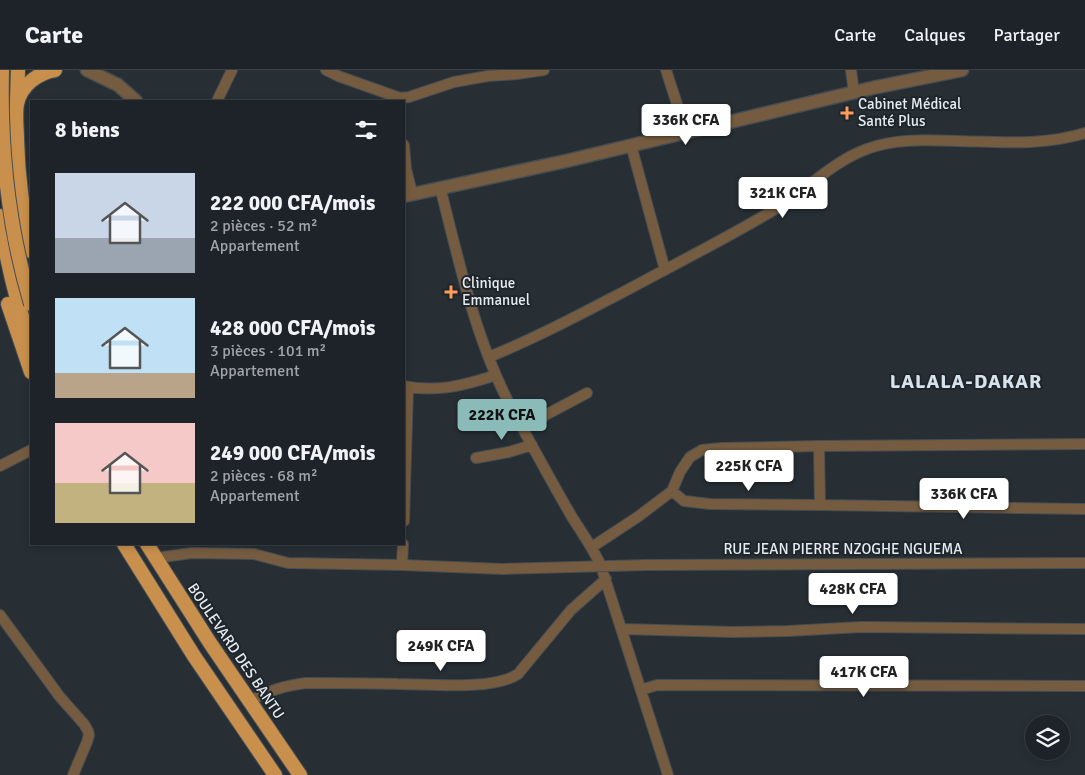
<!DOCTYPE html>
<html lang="fr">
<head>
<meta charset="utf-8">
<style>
  body { margin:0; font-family:Signika,sans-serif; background:#2a2f34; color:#f1f3f6; height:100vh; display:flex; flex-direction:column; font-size:19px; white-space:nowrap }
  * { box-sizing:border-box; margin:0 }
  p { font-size:16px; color:#a0a4a8 }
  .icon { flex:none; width:28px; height:28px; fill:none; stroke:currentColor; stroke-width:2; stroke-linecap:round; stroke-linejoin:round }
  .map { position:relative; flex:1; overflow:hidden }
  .side { position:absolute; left:30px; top:30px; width:375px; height:445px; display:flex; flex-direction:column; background:#1d2328; border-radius:0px; box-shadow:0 2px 8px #0003,0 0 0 1px #3b4045 }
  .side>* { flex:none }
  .controls { position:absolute; left:1025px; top:645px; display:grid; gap:10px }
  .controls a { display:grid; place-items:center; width:45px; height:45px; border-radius:50%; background:#1d2328; box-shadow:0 2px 8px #0003,0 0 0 1px #3b4045; font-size:25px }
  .price { position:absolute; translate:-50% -42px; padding:0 11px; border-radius:5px; background:#fff; color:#222; font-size:16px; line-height:32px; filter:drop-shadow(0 1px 2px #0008) }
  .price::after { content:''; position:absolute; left:50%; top:30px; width:15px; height:11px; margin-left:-8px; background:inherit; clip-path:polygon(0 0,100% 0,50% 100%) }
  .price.on { background:#8bbbb9; color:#111 }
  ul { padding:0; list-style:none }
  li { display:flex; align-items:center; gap:15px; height:125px; padding:0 25px }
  li span { display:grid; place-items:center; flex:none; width:140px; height:100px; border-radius:0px; color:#555 }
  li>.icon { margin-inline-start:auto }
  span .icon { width:60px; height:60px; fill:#fffc; stroke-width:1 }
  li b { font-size:21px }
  h2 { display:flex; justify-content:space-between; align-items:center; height:60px; padding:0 25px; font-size:21px }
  header { display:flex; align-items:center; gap:30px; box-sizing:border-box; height:70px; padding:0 25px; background:#1d2328; border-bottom:1px solid #3b4045 }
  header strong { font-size:24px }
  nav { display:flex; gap:28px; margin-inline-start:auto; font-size:18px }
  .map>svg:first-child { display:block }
</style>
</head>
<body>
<header>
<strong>Carte</strong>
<nav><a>Carte</a><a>Calques</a><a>Partager</a></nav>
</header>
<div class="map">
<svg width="1085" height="705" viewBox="0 0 1085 705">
  <rect width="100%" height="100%" fill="#272f35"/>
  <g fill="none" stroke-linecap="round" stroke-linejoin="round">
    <!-- minor casing -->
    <g stroke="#464d53" stroke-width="12">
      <path id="minor" d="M326,0l12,6 62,22 9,-1 45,-15 34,-6 29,-2 27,-4
        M666,0l20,62
        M851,0l3,23
        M217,31l15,-31
        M404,75l2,24 6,24
        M631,75l34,125
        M440,117c19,74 35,152 71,220 20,37 40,74 61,110 10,16 21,31 29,49l67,209
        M489,287c49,-20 94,-44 140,-68 48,-26 96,-50 143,-78 33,-19 59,-49 95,-62 28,-11 61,-9 90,-8 43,1 86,5 128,-8
        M404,316c32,7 62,-1 92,-11
        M523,357l64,-34
        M819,376l1,59 265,4
        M476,388l33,-6 23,-7
        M0,396l31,-16
        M672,421l12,10 26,3 110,1
        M404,451l4,-134
        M592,477l47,-31 33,-25 8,-19 10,-15 12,-7 20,-2 97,-2 266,-2
        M155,488l37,-5 62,1 34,9 114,2 101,4 144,-4 438,-2
        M402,495l1,-21
        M0,545l60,82 24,27 4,7 1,4 -2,7 -14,33
        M621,559l112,3 55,-1 73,-4 224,2
        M641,620l16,-5 428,1
        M250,631c20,-11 34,-15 56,-18 31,0 61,0 92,1 30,0 95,7 120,-10l53,-64 35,-31"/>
    </g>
    <!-- tertiary casing -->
    <g stroke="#464d53" stroke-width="15">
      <path id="tertiary" d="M87,0l31,15 18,16
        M404,126l162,-35 306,-73 90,-18"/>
    </g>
    <!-- trunk casing -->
    <g stroke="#464d53" stroke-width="16">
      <path id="trunk" d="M17,31l1,-31
        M0,146c6,45 17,87 31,130
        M31,181c-8,-37 -13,-75 -14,-112 0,-11 -2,-24 0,-35 4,-19 21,-31 38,-34
        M8,234l23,68
        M124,474l70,112 81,119
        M147,474l63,99 90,132"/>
    </g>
    <!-- minor -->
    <use href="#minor" stroke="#755c40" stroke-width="10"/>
    <!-- tertiary -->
    <use href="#tertiary" stroke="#755c40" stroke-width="12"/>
    <!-- trunk -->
    <use href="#trunk" stroke="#c8904c" stroke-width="14"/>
    <!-- trunk-bridge casing -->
    <g stroke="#464d53" stroke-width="16" stroke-linecap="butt">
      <path id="trunk-bridge" d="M2,0c-2,78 7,160 29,234"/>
    </g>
    <!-- trunk-bridge -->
    <use href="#trunk-bridge" stroke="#c8904c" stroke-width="14"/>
  </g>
  <!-- markers -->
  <g fill="#ff9b5b" stroke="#1e252b" stroke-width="2">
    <path d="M844.5 35.5h5v5h5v5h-5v5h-5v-5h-5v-5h5z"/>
    <path d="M448.5 214.5h5v5h5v5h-5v5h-5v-5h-5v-5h5z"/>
  </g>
  <g text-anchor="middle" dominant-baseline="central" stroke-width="4" stroke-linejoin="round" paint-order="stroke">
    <!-- poi labels -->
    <g font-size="15" fill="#e6ebef" stroke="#1e252b" text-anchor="start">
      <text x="858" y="34">Cabinet Médical<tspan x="858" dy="17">Santé Plus</tspan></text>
      <text x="462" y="213">Clinique<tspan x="462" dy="17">Emmanuel</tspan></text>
    </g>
    <!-- street labels -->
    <g font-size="15" fill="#e6ebef" stroke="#1e252b">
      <text x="843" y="479">RUE JEAN PIERRE NZOGHE NGUEMA</text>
      <text transform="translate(236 581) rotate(56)">BOULEVARD DES BANTU</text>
    </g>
    <!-- district labels -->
    <g font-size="20" font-weight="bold" letter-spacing="1" fill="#d8e2eb" stroke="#1e252b">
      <text x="966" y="311">LALALA-DAKAR</text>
    </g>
  </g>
</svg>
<div class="controls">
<a><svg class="icon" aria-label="layers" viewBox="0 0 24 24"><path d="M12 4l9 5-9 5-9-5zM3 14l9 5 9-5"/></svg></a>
</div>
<b class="price" style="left:686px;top:76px">336K CFA</b>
<b class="price" style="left:783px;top:149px">321K CFA</b>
<b class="price on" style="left:502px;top:371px">222K CFA</b>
<b class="price" style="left:749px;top:422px">225K CFA</b>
<b class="price" style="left:964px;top:450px">336K CFA</b>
<b class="price" style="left:853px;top:545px">428K CFA</b>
<b class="price" style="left:441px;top:602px">249K CFA</b>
<b class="price" style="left:864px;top:628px">417K CFA</b>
<section class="side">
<h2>8 biens<svg class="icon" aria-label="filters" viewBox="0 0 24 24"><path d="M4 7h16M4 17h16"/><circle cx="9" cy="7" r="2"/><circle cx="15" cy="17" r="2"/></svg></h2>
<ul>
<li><span style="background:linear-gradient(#c9d6e8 65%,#9aa5b1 0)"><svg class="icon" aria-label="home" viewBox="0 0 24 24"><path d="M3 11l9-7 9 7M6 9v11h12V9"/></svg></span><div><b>222 000 CFA/mois</b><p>2 pièces · 52 m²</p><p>Appartement</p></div></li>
<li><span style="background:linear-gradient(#bfe0f5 75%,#b9a48a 0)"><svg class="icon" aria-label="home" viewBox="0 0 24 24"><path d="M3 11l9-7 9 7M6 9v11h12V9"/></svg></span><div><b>428 000 CFA/mois</b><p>3 pièces · 101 m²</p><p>Appartement</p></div></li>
<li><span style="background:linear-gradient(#f6c9c9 60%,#c2b280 0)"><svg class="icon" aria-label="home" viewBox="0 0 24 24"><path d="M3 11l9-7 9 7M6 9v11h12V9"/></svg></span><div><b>249 000 CFA/mois</b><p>2 pièces · 68 m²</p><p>Appartement</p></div></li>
</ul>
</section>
</div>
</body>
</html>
